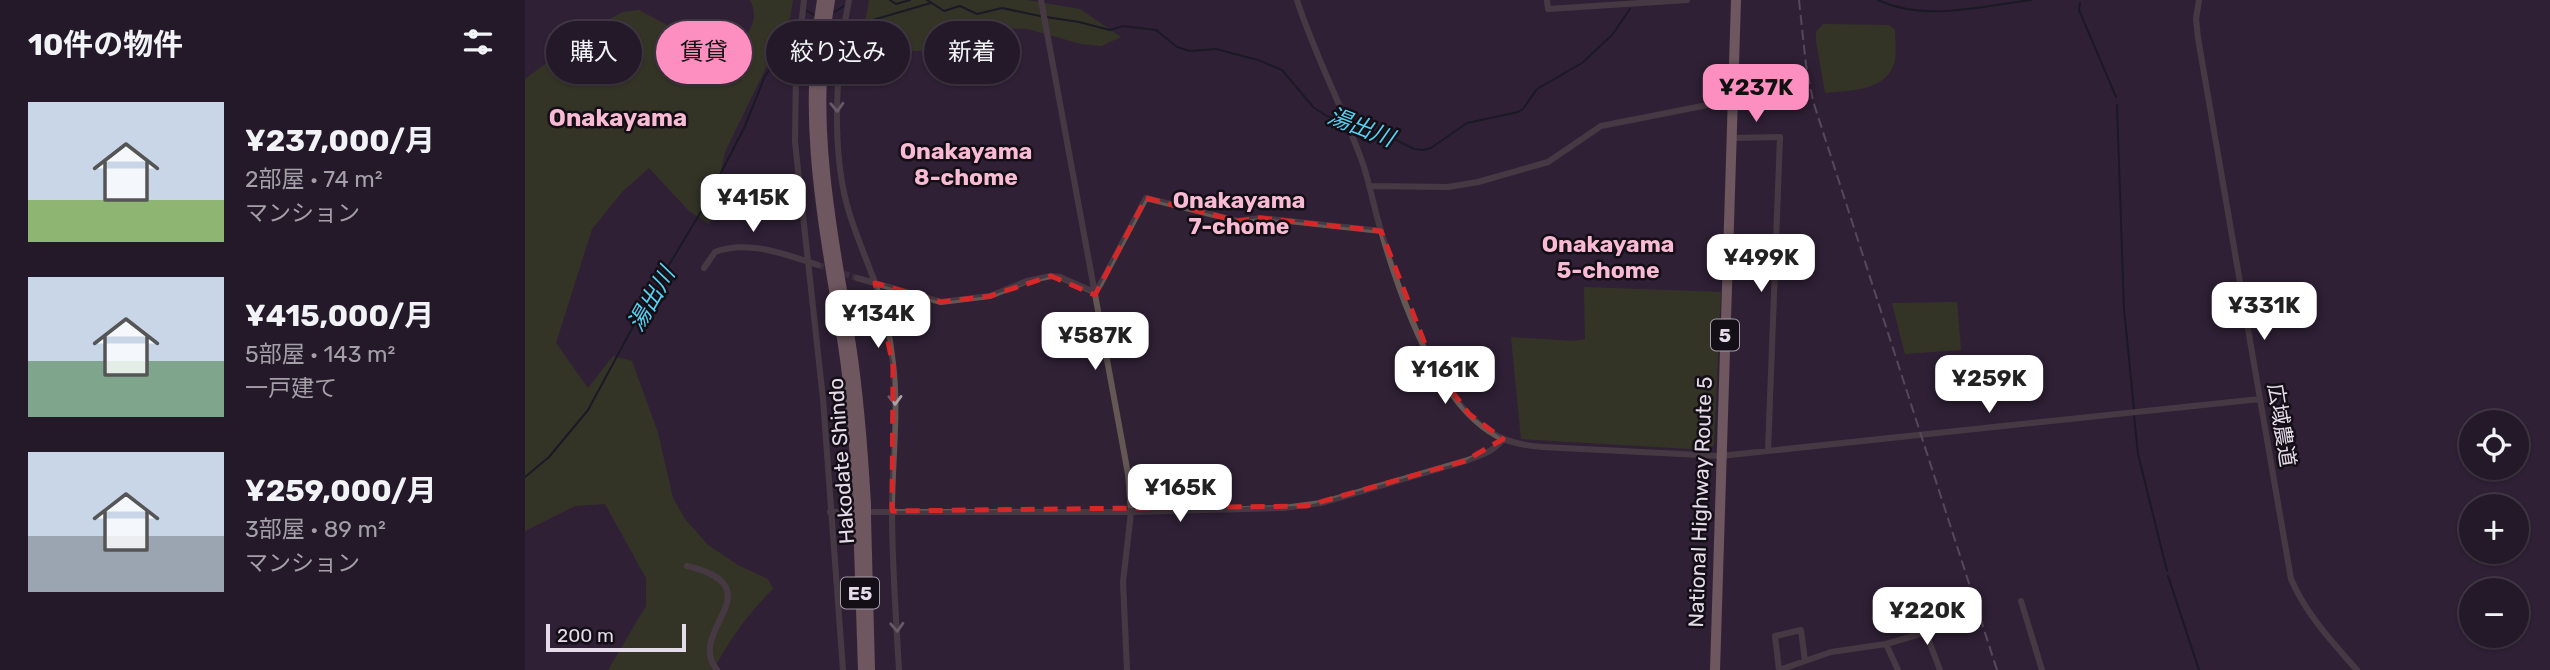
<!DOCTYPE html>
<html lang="ja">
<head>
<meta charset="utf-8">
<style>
  body { margin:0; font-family:Rubik,"Noto Sans JP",sans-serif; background:#302634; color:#f1f3f6; height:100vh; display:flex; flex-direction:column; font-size:26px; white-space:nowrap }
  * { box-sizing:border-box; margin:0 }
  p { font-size:23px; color:#a3a0a8 }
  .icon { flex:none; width:38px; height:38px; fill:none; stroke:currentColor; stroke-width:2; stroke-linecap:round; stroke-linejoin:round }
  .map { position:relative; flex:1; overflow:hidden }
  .sheet { display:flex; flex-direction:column; background:#241928; width:525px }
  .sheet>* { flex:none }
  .hud { position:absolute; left:21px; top:21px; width:665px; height:63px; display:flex; gap:14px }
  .buttons { position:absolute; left:1934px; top:410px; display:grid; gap:14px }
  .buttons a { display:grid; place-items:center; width:70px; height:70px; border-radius:50%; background:#241928; box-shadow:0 2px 5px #0004,0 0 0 2px #413845; font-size:35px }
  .scale { position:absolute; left:21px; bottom:18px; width:140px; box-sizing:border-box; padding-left:7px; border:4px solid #e5dbe9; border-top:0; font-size:19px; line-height:24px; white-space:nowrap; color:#e5dbe9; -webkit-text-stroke:5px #140e16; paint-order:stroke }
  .price { position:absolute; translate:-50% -60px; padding:0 16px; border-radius:14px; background:#fff; color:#222; font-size:23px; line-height:46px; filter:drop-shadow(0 2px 4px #0008) }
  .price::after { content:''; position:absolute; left:50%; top:42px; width:21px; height:16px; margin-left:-10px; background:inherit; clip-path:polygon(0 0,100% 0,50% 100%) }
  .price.current { background:#fd8ec0; color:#111 }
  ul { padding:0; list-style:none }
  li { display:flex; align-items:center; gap:21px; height:175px; padding:0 28px }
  li span { display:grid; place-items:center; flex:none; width:196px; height:140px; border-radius:0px; color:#555 }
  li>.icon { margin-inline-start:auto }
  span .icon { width:84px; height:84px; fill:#fffc; stroke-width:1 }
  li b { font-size:30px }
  h2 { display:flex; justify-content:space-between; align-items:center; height:84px; padding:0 28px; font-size:30px }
  .chip { padding:0 24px; border-radius:32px; background:#241928; box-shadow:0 2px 5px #0004,0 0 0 2px #413845; font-size:24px; line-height:63px }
  .chip.current { background:#fd8ec0; color:#111 }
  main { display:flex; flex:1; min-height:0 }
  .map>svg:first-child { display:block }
</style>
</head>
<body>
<main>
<section class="sheet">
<h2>10件の物件<svg class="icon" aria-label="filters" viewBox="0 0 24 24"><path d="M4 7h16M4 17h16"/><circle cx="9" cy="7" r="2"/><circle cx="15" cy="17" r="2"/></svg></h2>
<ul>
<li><span style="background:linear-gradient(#c9d6e8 70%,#8fb573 0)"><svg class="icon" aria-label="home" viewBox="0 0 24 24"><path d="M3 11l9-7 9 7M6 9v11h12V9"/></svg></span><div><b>¥237,000/月</b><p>2部屋 · 74 m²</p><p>マンション</p></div></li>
<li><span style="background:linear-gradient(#c9d6e8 60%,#7fa58c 0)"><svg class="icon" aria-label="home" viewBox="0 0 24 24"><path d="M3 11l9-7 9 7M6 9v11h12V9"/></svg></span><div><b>¥415,000/月</b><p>5部屋 · 143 m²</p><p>一戸建て</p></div></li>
<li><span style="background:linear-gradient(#c9d6e8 60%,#9aa5b1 0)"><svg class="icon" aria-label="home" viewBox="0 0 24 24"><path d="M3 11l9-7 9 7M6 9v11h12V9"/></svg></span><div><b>¥259,000/月</b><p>3部屋 · 89 m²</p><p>マンション</p></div></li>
</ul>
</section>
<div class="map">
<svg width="2025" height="670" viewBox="0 0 2025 670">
  <rect width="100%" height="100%" fill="#302135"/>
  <!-- green -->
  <path fill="#384d16" d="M225,0h43l-3,18 -65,134 -16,72 -20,-13 -40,-43 -27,24 -30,37 -36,114 32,45 25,-32 19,5 26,72 15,65 12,21 23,26 30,20 30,14 5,10c-25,24 -43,51 -60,81h-105l38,-64v-28l-41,-74 -30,2 -50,25v-452l28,-21 27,23 10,-7 18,-54 15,-8 16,-2 78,42 11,1c16,-12 34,-31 22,-53z
    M344,0h158l53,9 41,28 -20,9 -20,-2 -53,-15 -26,-1 -18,18 -69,5 -54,-4z
    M1298,24l66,1 6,5c0,10 2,25 -1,34 -10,28 -45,26 -69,29l-9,-52v-9z
    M1059,287l137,5 -7,153 -6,5 -187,-11 -10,-102 62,4 12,-2z
    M1432,302l4,48 -56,4 -13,-51z"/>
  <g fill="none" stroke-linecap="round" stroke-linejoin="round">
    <!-- stream -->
    <path stroke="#021014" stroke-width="2" d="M365,0l6,4 14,-4
      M402,0l17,11 16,-5 17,8 25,-6 38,8
      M1353,0c47,22 104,6 153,0
      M1555,3l-1,7 37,87
      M279,9l10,6
      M309,12l10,-6
      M521,17l33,5 31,8 13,-4 33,4 21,17 13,4 26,-2 42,11 24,10 32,38 13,8 16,5
      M320,28l86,-25
      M304,35l11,-5
      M278,44l11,-4
      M1592,105l7,204 10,100
      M826,125l41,13 22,11 9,1 8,-2 36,-25 51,-11 5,-3 14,-20 45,-26 30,-28 18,-26
      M1609,415l4,39 29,117
      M0,477l24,-20 39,-47 55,-102 59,-98 43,-84 20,-50 11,-15 19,-12
      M1643,576l31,94"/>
    <!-- minor-tunnel -->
    <path stroke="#4b3d50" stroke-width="6" stroke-dasharray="6 3" stroke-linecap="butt" d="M293,265l39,13"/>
    <!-- minor -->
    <path stroke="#655854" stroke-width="6" d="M279,0l-8,71 -1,71 28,257 20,271
      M324,0c-13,61 -18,145 -2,205 7,26 18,50 27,75 10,26 16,55 19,83 6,49 -1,99 -1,148 0,53 4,106 7,159
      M516,0l87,474 3,38 -8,70 4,88
      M772,0c18,56 46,108 66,164 7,21 11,44 18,67 18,62 55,173 116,205 14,7 30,10 46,11l177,9 540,-57
      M1022,0l1,9 139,-9
      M1674,0l-3,19 2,19 93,541c15,35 41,63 66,91
      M1207,138l48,-1 -12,314
      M844,186l79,1 30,-5 70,-20 53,-36 132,-26
      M179,268l11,-16c33,-13 72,3 103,13
      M332,278l84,24 49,-6 37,-15 24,-5 9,1 34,15 6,-7 46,-87 92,23 22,-3 121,13
      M305,512h301l152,-4 38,-5 144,-42c14,-5 29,-9 38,-22
      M162,566c11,3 27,7 35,16 23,24 -31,56 -5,88
      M1496,601l21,69
      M1401,633l14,37
      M1361,644l75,-22
      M1254,670l52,-18 55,-8 12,26
      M1254,670l-4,-34 26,-6 4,31"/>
    <!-- highway -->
    <path stroke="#bb9a91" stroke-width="10" d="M297,0c-21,123 2,225 21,345 8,53 12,106 15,160
      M305,0c-22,122 2,226 21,345 8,53 12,106 15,160
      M333,517l5,153
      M341,517l4,153
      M1190,670l21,-670"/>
    <!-- rail -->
    <path stroke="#847889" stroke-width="2" stroke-dasharray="10 5" stroke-linecap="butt" d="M1274,0l7,65 7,36 184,569"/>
    <!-- highway-bridge -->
    <path stroke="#bb9a91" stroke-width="10" d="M333,505v12
      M341,505v12"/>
  </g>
  <!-- one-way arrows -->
  <defs><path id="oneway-chevron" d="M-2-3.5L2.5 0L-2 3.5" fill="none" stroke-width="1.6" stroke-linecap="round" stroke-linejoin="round" transform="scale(1.75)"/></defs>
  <g stroke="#aba0a6">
    <use href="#oneway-chevron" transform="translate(312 107) rotate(88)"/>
    <use href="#oneway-chevron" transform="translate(370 400) rotate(89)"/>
    <use href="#oneway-chevron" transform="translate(372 627) rotate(87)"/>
  </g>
  <!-- marked area -->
  <path d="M0 0H2025V670H0ZM621,198l92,23 22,-3 121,13 53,136 35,47 34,25 -38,22 -159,45 -414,5 1,-146 -18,-82 66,19 49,-6 61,-20 44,19z" fill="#302135" fill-opacity=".55" fill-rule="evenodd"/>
  <path fill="none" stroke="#d62828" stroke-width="5" stroke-dasharray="14 9" stroke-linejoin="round" d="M621,198l92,23 22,-3 121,13 53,136 35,47 34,25 -38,22 -159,45 -414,5 1,-146 -18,-82 66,19 49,-6 61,-20 44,19z"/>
  <g text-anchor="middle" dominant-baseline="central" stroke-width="5" stroke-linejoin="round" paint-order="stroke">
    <!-- shield labels -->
    <g fill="#140e16" stroke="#a69eaa" stroke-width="2">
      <rect x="1186" y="319.5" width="28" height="31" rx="5"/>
      <rect x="316" y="577.5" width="38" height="31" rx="5"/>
    </g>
    <g font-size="19" font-weight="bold" fill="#e5dbe9">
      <text x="1200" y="335">5</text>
      <text x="335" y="593">E5</text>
    </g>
    <!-- street labels -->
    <g font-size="21" fill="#e5dbe9" stroke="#140e16">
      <text transform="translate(1757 425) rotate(81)">広域農道</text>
      <text transform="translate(316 461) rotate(-94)">Hakodate Shindo</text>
      <text transform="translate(1175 502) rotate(-88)">National Highway Route 5</text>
    </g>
    <!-- water labels -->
    <g font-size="23" font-style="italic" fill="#53d2f1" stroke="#140e16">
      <text transform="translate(836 127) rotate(21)">湯出川</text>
      <text transform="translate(126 299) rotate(-60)">湯出川</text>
    </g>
    <!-- neighbourhood labels -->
    <g font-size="23" font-weight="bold" fill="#f9bad4" stroke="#140e16">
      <text x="441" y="151">Onakayama<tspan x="441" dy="26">8-chome</tspan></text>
      <text x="714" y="200">Onakayama<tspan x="714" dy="26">7-chome</tspan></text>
      <text x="1083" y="244">Onakayama<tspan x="1083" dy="26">5-chome</tspan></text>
    </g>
    <!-- quarter labels -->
    <g font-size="24" font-weight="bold" fill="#f9bad4" stroke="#140e16">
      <text x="93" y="118">Onakayama</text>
    </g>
  </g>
</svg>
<div class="buttons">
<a><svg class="icon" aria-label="locate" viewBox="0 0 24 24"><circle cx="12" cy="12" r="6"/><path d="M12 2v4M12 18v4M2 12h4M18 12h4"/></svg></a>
<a>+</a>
<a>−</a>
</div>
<div class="scale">200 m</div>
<b class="price current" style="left:1231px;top:124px">¥237K</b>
<b class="price" style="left:228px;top:234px">¥415K</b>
<b class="price" style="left:1236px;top:294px">¥499K</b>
<b class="price" style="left:1739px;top:342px">¥331K</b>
<b class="price" style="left:353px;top:350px">¥134K</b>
<b class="price" style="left:570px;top:372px">¥587K</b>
<b class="price" style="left:920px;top:406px">¥161K</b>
<b class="price" style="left:1464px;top:415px">¥259K</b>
<b class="price" style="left:655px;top:524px">¥165K</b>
<b class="price" style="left:1402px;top:647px">¥220K</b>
<div class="hud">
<a class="chip">購入</a>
<a class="chip current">賃貸</a>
<a class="chip">絞り込み</a>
<a class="chip">新着</a>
</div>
</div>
</main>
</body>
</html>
